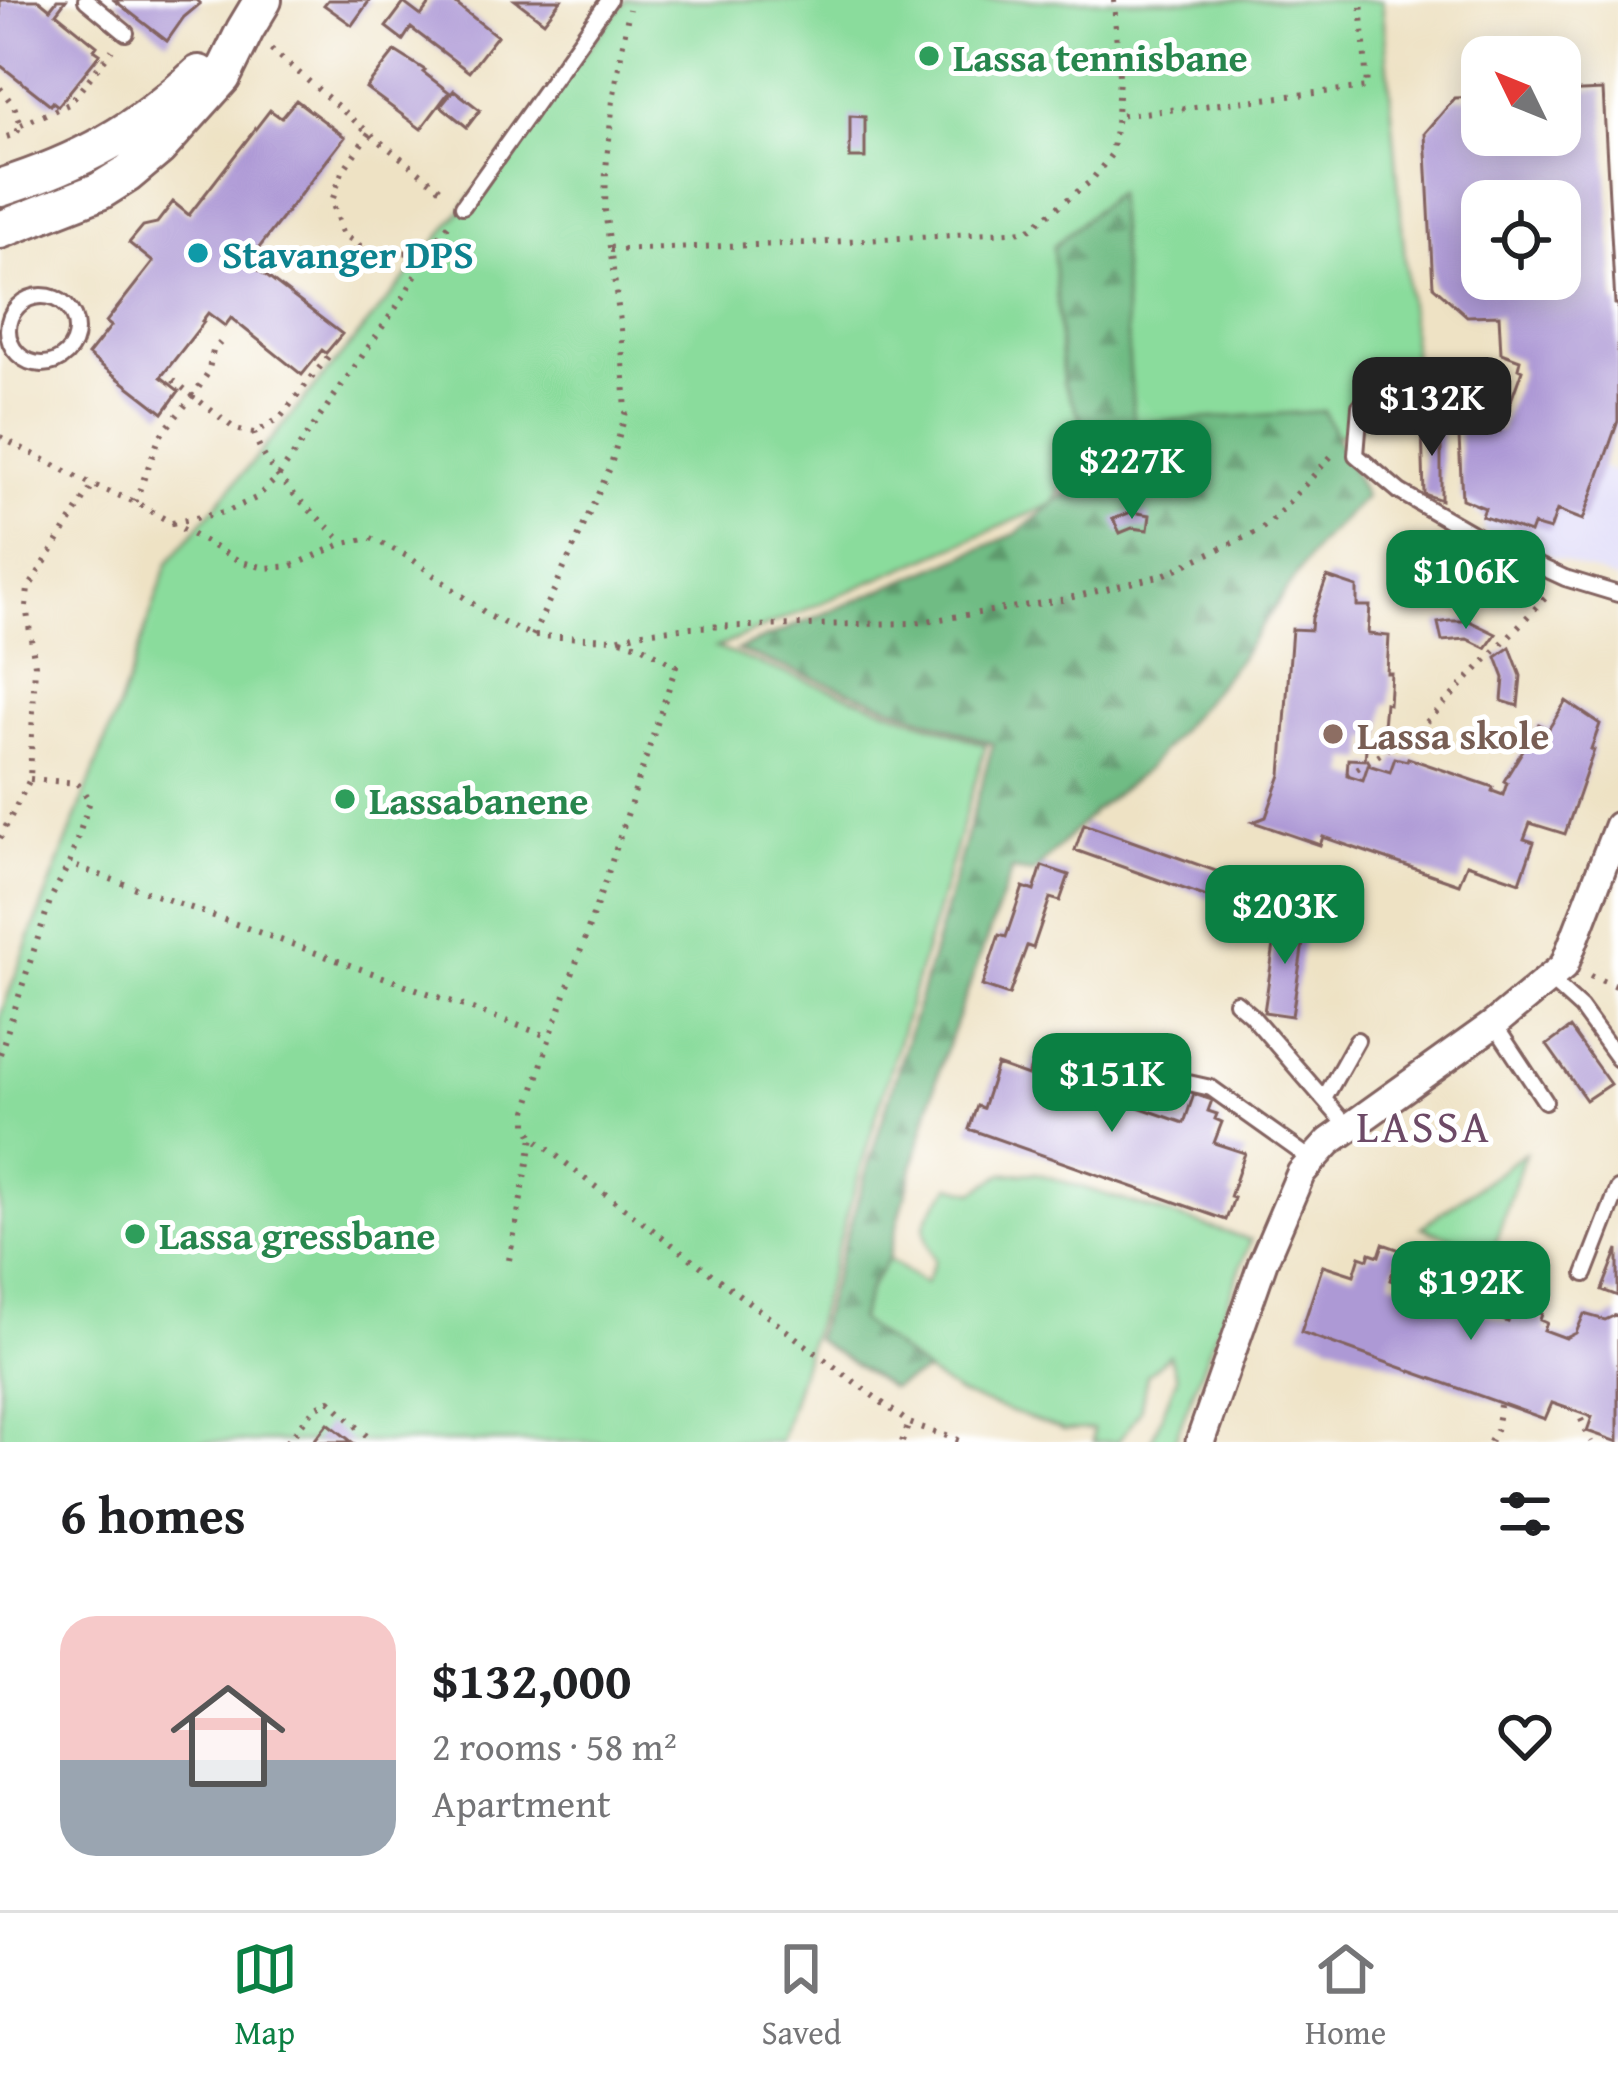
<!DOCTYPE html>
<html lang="en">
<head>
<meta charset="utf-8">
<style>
  body { margin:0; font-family:"Gentium Book Plus",serif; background:#f6f6f6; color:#202124; height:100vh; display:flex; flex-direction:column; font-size:45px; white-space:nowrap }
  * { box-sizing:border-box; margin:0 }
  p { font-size:39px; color:#757577 }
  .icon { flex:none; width:66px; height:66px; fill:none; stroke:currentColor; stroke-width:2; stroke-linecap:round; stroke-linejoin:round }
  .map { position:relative; height:1442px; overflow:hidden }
  .side { display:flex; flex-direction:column; background:#fff; flex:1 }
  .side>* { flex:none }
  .needle { width:78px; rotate:313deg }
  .buttons { position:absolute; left:1461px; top:36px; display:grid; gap:24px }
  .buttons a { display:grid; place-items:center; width:120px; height:120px; border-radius:24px; background:#fff; box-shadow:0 6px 30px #0003; font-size:60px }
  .price { position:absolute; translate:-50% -102px; padding:0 27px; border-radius:24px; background:#0b8043; color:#fff; font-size:39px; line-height:78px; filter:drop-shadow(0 3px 6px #0008) }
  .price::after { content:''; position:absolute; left:50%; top:72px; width:36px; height:27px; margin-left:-18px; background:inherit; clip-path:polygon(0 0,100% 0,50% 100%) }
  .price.active { background:#222; color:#fff }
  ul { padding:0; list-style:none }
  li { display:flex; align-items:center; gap:36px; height:300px; padding:0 60px }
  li+li { border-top:3px solid #e0e0e0 }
  li span { display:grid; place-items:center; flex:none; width:336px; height:240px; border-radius:36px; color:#555 }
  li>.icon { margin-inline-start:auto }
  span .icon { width:144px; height:144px; fill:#fffc; stroke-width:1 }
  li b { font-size:51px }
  h2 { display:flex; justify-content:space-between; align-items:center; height:144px; padding:0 60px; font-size:51px }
  .tab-bar { display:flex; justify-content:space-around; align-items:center; height:168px; border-top:3px solid #e0e0e0; background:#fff; font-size:33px; color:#757577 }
  .tab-bar a { display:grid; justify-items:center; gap:6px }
  .tab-bar .active { color:#0b8043 }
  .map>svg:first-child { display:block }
</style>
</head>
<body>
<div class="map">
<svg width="1618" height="1442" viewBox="0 0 1618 1442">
  <defs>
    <pattern id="forest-firs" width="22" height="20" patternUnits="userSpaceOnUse" patternTransform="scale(3)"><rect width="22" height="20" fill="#6fbc84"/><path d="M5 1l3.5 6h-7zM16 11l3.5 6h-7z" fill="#5d986c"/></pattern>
  </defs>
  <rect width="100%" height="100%" fill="#fff"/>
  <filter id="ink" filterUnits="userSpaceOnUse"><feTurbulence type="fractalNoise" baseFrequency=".00833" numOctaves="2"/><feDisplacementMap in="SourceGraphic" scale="24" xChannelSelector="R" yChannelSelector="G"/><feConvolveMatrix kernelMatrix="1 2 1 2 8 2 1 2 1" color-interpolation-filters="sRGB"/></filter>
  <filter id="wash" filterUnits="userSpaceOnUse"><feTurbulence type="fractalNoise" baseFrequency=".004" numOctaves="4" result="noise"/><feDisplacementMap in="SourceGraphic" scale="48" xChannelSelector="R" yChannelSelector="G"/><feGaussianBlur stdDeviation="2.7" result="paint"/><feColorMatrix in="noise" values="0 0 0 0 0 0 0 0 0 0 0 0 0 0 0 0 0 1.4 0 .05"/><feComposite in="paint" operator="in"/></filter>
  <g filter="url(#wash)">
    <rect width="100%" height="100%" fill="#eee2c4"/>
    <!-- built -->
    <path fill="#dad6f7" d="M1552,353l49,114 17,6v108l-134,-49v-13l-24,-21z"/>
    <!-- green -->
    <path fill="#8adc9c" stroke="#6a7e64" stroke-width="3" d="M626,0h756l35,396 -72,38 -258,5 -34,65 -337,144 270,97 -206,697h-780v-426l127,-331 41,-122 259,-310z
      M1525,1153l-33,99 -71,-25z
      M1036,1173l215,67 -77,202h-23l26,-65 -8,-22 -22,20 -7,36 -22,31h-25v-13l-29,1 -105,-36 -33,-22 -67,-51 10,-32 19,-30 37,25 10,-24c-20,-38 -8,-43 16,-74l23,6 29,-18z"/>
    <!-- forest -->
    <path fill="url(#forest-firs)" stroke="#5c6e58" stroke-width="3" d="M1116,192l18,231 190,-12 41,86 -47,47 -82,119 -90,107 -52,41 -61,62 -21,-3 -71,193 -53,196 -18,27 -11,34 67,52 -35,16 -76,-49 108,-352 70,-243 -256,-94 279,-116 87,-71 -40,-80 -10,-136z"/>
    <g id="blocks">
      <!-- building -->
      <path fill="#ad99d5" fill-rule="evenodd" d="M0,0h39l11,9 7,-9h9l-10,13 41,33 -3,4 6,4 -42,52 -5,-4 -2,3 -51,-40z
        M114,0h82l4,4 -16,13 -17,24z
        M328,0h42l-18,25 -28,-20z
        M433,0h18l46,36 -28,36 -58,-44 -8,12 -17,-13 18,-24 17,13z
        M515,0h46l-17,22z
        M395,51l30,19 -2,2 26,20 -28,37 -55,-41z
        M454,90l26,20 -13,17 -26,-21z
        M1603,90l12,214h3v117l-35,99 -26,-10 -7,20 -17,-5 -3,8 -48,-17 3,-8 -23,-9 -4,-83 42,15 22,-61 -4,-2 2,-8 -19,-7 -2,-38 -32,1 -34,-30 -8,-153 30,-35 27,-1v38h78v-43zM1482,201h78v78h-78z
        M296,100l49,37 -97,125 94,72 -16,19 -4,-3 -20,25 -71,-57 -6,8 -17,-13 -6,8 2,1 -43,55 18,14 -16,22 -75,-58 23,-29 -5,-4 47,-60 -24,-19 14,-17 14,-3 16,-21 16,13 81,-105 11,8z
        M850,116l15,1v41h-15z
        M1432,417l9,3v80l-17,-6 -2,-68 6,2z
        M1131,512l19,3 -2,15 -16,-2 -12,5 -7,-14z
        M1327,577l30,10v19h13l-2,28 21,2 -2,37h4l-2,31 -4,-1 -3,35 -15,-1 -2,23 -17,-1 -1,16 16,5 5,-15 22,7 5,-14 12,3 1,-3 85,29 -1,4 11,4 4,-12 -3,-2 35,-57 9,6 18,-29 34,23 -9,25 3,1 -29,84 -35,-11 -6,16 10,3 -14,40 -53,-18 -8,20 -136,-47 -3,8 -67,-23 13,-5 15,-42 11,-146 19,1 1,-12z
        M1449,621h20l27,13 -10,14 -19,-9 -25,2 -4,-18z
        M1510,647l11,29 -3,30 -16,-5 2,-23 -8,-21z
        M1084,824l188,67 -9,26 -188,-67z
        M1042,866l27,9 -9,26 -10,-3 -17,50 -6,-2 -18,49 -27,-9 17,-51 7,2 17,-50 11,4z
        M1278,918l28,5 -14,93 -28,-4z
        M1570,1028l40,56 -24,16 -39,-55z
        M1056,1044l18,7 -10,30 120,42 10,-29 18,6 -4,11 9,3 -2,5 7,3 -8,21 31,10 -15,44 4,1 -8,22 -257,-91 8,-23 6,2 14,-43 31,11 7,-21 7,3 3,-6 8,3z
        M1383,1244l17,6 -10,30 118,42 11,-30 18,7 -4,12 9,3 -2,6 7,3 -3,7 22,8 10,-5 8,-19 21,6 13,-6v128l-31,-11 5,-14 -40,-14 -7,16 -244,-87 22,-67 31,10 6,-19 8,3 2,-6 9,3z
        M1618,1249v47l-16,-6z
        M328,1423l24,19h-39z"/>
    </g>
  </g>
  <g filter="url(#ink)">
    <use href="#blocks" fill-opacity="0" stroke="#836361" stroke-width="3"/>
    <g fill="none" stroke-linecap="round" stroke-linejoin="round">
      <!-- service casing -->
      <g stroke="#836361" stroke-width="20">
        <path id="service" d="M86,0l40,33
          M463,206l146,-206
          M8 330a34 34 0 1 1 68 0a34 34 0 1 1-68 0Z
          M1360,406l-4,49 44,37 85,49 80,37 53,16
          M1550,980l31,28 37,51
          M1236,1002l14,12 98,113
          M1494,1024l51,77
          M1081,1059l130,29 101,72
          M1324,1099l33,-59
          M1585,1274l33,-85"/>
      </g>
      <!-- minor casing -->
      <g stroke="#836361" stroke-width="33">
        <path id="minor" d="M1200,1442l63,-180 38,-89 28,-31 165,-118 70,-58 54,-140"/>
      </g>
      <!-- secondary casing -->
      <g stroke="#836361" stroke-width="42">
        <path id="secondary" d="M0,188c81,-26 137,-56 199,-114
          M0,230l100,-39 27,-17 31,-26 64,-71 23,-47 18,-30"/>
      </g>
      <!-- path -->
      <path stroke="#836361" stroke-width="6" stroke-dasharray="3 9" stroke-linecap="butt" d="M1114,0l5,76 -2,40
        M271,49l98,84 77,60
        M0,88l14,18 7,19 -5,9 -16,5
        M21,125l48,-21 43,-54
        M369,133l-27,39 -10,29 10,32 27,19 58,1
        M610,250l201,-7 216,-12 64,-50 20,-26 6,-39 250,-29 -6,-87
        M173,380l20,16 15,-23 5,-22 7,-8
        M254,433c14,45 58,77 90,110
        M0,437l93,48 42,17 106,60 25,6 26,-2 52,-23 27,-5 38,19 82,60 42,19 84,3 26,-7 48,-5 224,-4 146,-23 102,-25 93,-43 15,-10 63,-69
        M135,502l25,-66 33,-40 42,33 19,4 25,-14 52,-66
        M172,523l56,-12 28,-13 22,-21 128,-184 21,-40 26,-34
        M533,636l77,-168 16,-56 -5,-83 -16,-119 1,-41 7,-69 16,-91
        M621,640l21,6 34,20 -68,207 -58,164 -23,74v13l6,13 59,47 317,239 55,19
        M1347,775l73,-46 130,-136
        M30,779l47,4 13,18 -21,63 481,173
        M0,838l30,-59 5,-114 -9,-59 2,-17 65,-104
        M1590,976l28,11
        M0,1054l51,-156 18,-34
        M509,1260l24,-123
        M1581,1419l10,23
        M287,1442l28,-34 15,-7 43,41
        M902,1442l7,-19
        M1490,1442l6,-12 4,-25"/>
      <!-- service -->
      <use href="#service" stroke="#fff" stroke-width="14"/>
      <!-- minor -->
      <use href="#minor" stroke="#fff" stroke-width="27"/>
      <!-- secondary -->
      <use href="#secondary" stroke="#fff" stroke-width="36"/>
    </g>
  </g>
  <!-- markers -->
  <g fill="#2e9e5b" stroke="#fff" stroke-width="4.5">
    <circle cx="929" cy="56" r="12"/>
    <circle cx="345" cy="799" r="12"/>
    <circle cx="135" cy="1234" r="12"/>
  </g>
  <circle fill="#0f9aa8" stroke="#fff" stroke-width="4.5" cx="198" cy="253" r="12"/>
  <circle fill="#8d6e63" stroke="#fff" stroke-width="4.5" cx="1333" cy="734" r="12"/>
  <g text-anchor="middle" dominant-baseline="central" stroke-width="10" stroke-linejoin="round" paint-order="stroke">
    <!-- leisure labels -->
    <g font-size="39" font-weight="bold" fill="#27864d" stroke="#fff" text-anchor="start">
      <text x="953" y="56">Lassa tennisbane</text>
      <text x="369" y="799">Lassabanene</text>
      <text x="159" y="1234">Lassa gressbane</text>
    </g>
    <!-- culture labels -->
    <g font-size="39" font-weight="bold" fill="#0d838f" stroke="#fff" text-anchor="start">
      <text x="222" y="253">Stavanger DPS</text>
    </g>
    <!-- education labels -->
    <g font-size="39" font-weight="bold" fill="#785e54" stroke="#fff" text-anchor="start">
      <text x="1357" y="734">Lassa skole</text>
    </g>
    <!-- quarter labels -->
    <g font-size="45" letter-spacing="3" fill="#6d4a66" stroke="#fff">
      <text x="1424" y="1125">LASSA</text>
    </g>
  </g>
</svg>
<div class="buttons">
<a><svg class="needle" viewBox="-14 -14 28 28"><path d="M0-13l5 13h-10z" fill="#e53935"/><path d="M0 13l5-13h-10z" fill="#757577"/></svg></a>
<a><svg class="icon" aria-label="locate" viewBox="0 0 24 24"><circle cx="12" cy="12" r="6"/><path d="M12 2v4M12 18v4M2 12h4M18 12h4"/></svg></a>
</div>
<b class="price active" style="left:1432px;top:459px">$132K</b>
<b class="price" style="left:1132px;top:522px">$227K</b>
<b class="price" style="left:1466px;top:632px">$106K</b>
<b class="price" style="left:1285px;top:967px">$203K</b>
<b class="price" style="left:1112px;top:1135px">$151K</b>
<b class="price" style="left:1471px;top:1343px">$192K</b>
</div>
<section class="side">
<h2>6 homes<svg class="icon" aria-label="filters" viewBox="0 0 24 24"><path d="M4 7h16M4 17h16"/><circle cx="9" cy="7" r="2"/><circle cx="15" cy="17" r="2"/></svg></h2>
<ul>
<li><span style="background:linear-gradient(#f6c9c9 60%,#9aa5b1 0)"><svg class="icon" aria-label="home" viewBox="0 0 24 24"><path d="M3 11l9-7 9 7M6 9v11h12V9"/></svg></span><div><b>$132,000</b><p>2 rooms · 58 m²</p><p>Apartment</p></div><svg class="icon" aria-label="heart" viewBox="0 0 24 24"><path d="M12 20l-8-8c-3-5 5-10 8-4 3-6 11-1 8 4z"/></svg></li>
</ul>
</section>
<nav class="tab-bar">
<a class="active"><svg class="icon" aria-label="map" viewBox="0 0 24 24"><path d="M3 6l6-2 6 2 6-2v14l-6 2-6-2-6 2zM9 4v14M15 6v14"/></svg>Map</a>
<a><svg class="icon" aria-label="saved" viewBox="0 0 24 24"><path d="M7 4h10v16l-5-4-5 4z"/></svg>Saved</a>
<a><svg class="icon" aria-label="home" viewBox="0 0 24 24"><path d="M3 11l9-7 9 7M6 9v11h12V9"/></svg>Home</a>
</nav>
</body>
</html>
